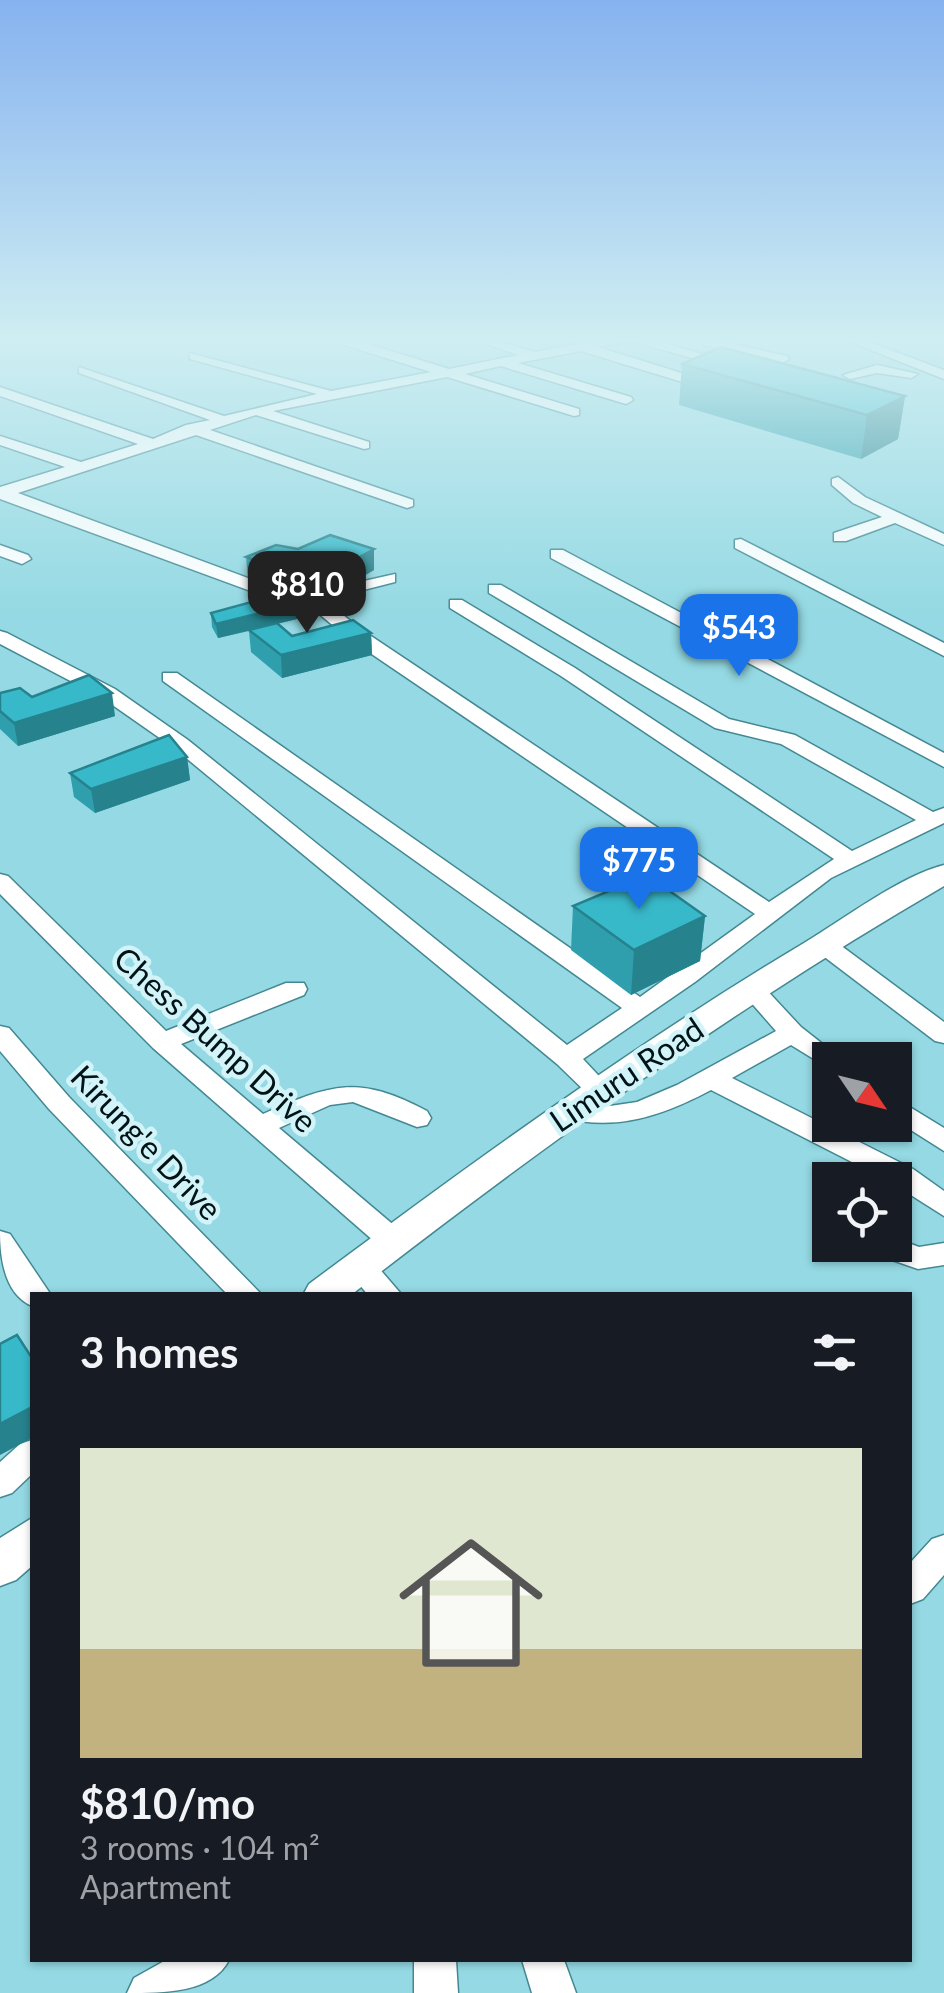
<!DOCTYPE html>
<html lang="en">
<head>
<meta charset="utf-8">
<style>
  body { margin:0; font-family:Lato,sans-serif; background:#242831; color:#f1f3f6; height:100vh; display:flex; flex-direction:column; font-size:38px; white-space:nowrap }
  * { box-sizing:border-box; margin:0 }
  p { font-size:32px; color:#9ea1a6 }
  .icon { flex:none; width:55px; height:55px; fill:none; stroke:currentColor; stroke-width:2; stroke-linecap:round; stroke-linejoin:round }
  .map { position:relative; flex:1; overflow:hidden }
  .side { position:absolute; left:30px; top:1292px; width:882px; height:670px; display:flex; flex-direction:column; background:#171b24; border-radius:0px; box-shadow:0 2px 8px #0004 }
  .side>* { flex:none }
  .needle { width:65px; rotate:125deg }
  .fabs { position:absolute; left:812px; top:1042px; display:grid; gap:20px }
  .fabs a { display:grid; place-items:center; width:100px; height:100px; border-radius:0px; background:#171b24; box-shadow:0 2px 8px #0004; font-size:50px }
  .price { position:absolute; translate:-50% -85px; padding:0 22px; border-radius:20px; background:#1a73e8; color:#fff; font-size:32px; line-height:65px; filter:drop-shadow(0 2px 5px #0008) }
  .price::after { content:''; position:absolute; left:50%; top:60px; width:30px; height:22px; margin-left:-15px; background:inherit; clip-path:polygon(0 0,100% 0,50% 100%) }
  .price.on { background:#222; color:#fff }
  ul { padding:0; list-style:none }
  li { display:grid; align-content:center; gap:20px; height:530px; padding:0 50px }
  li span { display:grid; place-items:center; height:310px; border-radius:0px; color:#555 }
  li>.icon { margin-inline-start:auto }
  span .icon { width:180px; height:180px; fill:#fffc; stroke-width:1 }
  li b { font-size:42px }
  h2 { display:flex; justify-content:space-between; align-items:center; height:120px; padding:0 50px; font-size:42px }
  .map>svg:first-child { display:block }
</style>
</head>
<body>
<div class="map">
<svg width="944" height="1993" viewBox="0 0 944 1993">
  <rect width="100%" height="100%" fill="#94d9e3"/>
  <g fill="none" stroke-linecap="round" stroke-linejoin="round">
    <!-- minor casing -->
    <g stroke="#438892" stroke-width="3">
      <path id="minor" d="M346,337l103,32 69,-14 -53,-18h19l51,15 78,-15h32l93,28 -7,4 -100,-28 -33,6 109,34 2,3 -7,4 -121,-37 -63,12 113,34 2,3 -7,4 -125,-38 -36,8 114,35v6l-5,1 -127,-39 -174,34 96,31v6l-5,1 -108,-34 -46,15 203,70v6l-6,2 -211,-73 -178,58 265,98 28,2 84,-19v8l-71,18 38,30 407,272 65,-43 -273,-183 -111,-68v-8h12l113,68 277,183 64,-31 -135,-76 -66,-16 -226,-135v-8h12l228,134 66,16 138,77 11,-4v15l-113,55 -136,104 -112,77 29,31 -4,6h-18l-33,-32 -383,-316 -73,-51 -101,-53v-13l7,2 108,56 73,51 379,305 55,-37 -459,-327v-8h14l463,324 115,-83 -407,-276 -42,-35 -31,-3 -275,-101v-12l65,-20 -65,-22v-9l81,26 57,-18 -138,-48v-9l153,52 33,-14 24,-5 -131,-47v-6l145,49 93,-22 -127,-35v-6l141,38 100,-19 -90,-28v-6z
        M838,337h18l88,33v9z
        M709,338l78,18 2,3 -7,4 -78,-18 -2,-3z
        M877,365l41,9 -7,4 -34,-5 -27,6 -7,-4z
        M838,477l27,20 79,37v11l-49,-22 -49,18h-12v-8l48,-16 -29,-14 -21,-18v-6z
        M741,539l203,104v13l-209,-108v-8z
        M0,545l28,10 3,4 -9,5 -22,-8z
        M551,550h12l381,203v14l-393,-209z
        M0,874l8,2 158,155 120,-48h18l3,6 -3,6 -123,49 82,70c68,-30 95,-40 164,-3l4,7 -4,7 -10,2 -64,-25 -23,3 -51,23 124,105 5,8 -5,8 -10,3 -10,-3 -230,-201 -153,-154z
        M823,937l9,2 112,83v21l-9,-2 -121,-92 -3,-5z
        M752,982l9,2 40,43 42,33h-13v9l-39,-24 -59,33 181,91 31,22v25l-49,-31v-5h-8l-176,-90c-49,26 -95,42 -151,27l-4,-7 4,-7 10,-2 40,5 27,-4 40,-17 99,-54 -36,-41z
        M0,1026l9,2 60,69 193,198h-34l-179,-186 -49,-58z
        M895,1098l49,30v23l-49,-31z
        M0,1231l10,3 41,61h-19v11c-28,-12 -32,-49 -32,-75z
        M895,1238l24,9 25,-4v22l-26,4 -46,-16 -5,-8h28z
        M360,1256l11,3 31,36h-34l-23,-28 4,-8z
        M32,1440v34l-20,19 -12,4v-35l20,-18z
        M944,1535v40l-21,24 -13,5v-41l22,-24z
        M166,1960h63c-17,33 -65,33 -102,33l7,-15z
        M414,1960h42l2,33h-44z
        M522,1960h42l12,33h-44z"/>
    </g>
    <!-- major casing -->
    <g stroke="#438892" stroke-width="3">
      <path id="major" d="M944,865v21c-208,121 -403,261 -593,409h-48l6,-11c161,-120 323,-238 495,-341 40,-24 96,-67 140,-78z
        M32,1518v48l-16,14 -16,6v-48z"/>
    </g>
    <!-- minor -->
    <use href="#minor" fill="#fff" fill-rule="evenodd"/>
    <!-- major -->
    <use href="#major" fill="#fff" fill-rule="evenodd"/>
  </g>
  <!-- wall -->
  <path fill="#2f9fae" d="M682,364l223,32 -7,43 -37,20 -182,-54z
    M298,549h76v21l-26,15 -19,-4 -31,14 -50,-17 -2,-21z
    M300,603l1,15 -24,6 15,12 79,-3 1,22 -90,23 -31,-26 -2,-21 -31,7 -6,-11 -1,-14z
    M0,693l115,23 -97,30 -18,-17z
    M187,757l3,23 -95,33 -21,-16 -4,-24z
    M573,906l132,10 -5,45 -69,34 -60,-45z"/>
  <!-- shaded-wall -->
  <path fill="#26828d" d="M905,396l-7,43 -37,20 6,-44z
    M374,549v21l-26,15 -1,-21z
    M328,560l1,21 -31,14 -1,-21z
    M300,603l1,15 -83,20 -2,-14z
    M371,633l1,22 -90,23 -1,-23z
    M112,693l3,23 -97,30 -4,-23z
    M187,757l3,23 -95,33 -4,-24z
    M705,916l-5,45 -69,34 3,-45z
    M32,1407v31l-32,17v-31z"/>
  <!-- building -->
  <path fill="#37b9ca" stroke="#26828d" stroke-width="2.5" d="M721,347l184,49 -38,19 -185,-51z
    M330,535l44,14 -27,15 -19,-4 -31,14 -51,-17 30,-12 22,4z
    M288,592l12,11 -84,21 -5,-11z
    M353,620l18,13 -90,22 -32,-25 28,-7 15,13z
    M89,675l23,18 -98,30 -14,-12v-18l20,-5 12,9z
    M169,735l18,22 -96,32 -21,-16z
    M647,875l58,41 -71,34 -61,-44z
    M17,1335l15,23v49l-32,17v-80z"/>
  <!-- sky -->
  <linearGradient id="sky" x2="0" y2="1"><stop stop-color="#86b2ef"/><stop offset="0.55" stop-color="#cfeef2"/><stop offset="1" stop-color="#cfeef2" stop-opacity="0"/></linearGradient>
  <rect width="944" height="616" fill="url(#sky)"/>
  <g text-anchor="middle" dominant-baseline="central" stroke-width="9" stroke-linejoin="round" paint-order="stroke">
    <!-- street labels -->
    <g font-size="32" fill="#001317" stroke="#d2f3f8">
      <text transform="translate(216 1039) rotate(42)">Chess Bump Drive</text>
      <text transform="translate(626 1074) rotate(-34)">Limuru Road</text>
      <text transform="translate(147 1142) rotate(46)">Kirung'e Drive</text>
    </g>
  </g>
</svg>
<div class="fabs">
<a><svg class="needle" viewBox="-14 -14 28 28"><path d="M0-13l5 13h-10z" fill="#e53935"/><path d="M0 13l5-13h-10z" fill="#9ea1a6"/></svg></a>
<a><svg class="icon" aria-label="locate" viewBox="0 0 24 24"><circle cx="12" cy="12" r="6"/><path d="M12 2v4M12 18v4M2 12h4M18 12h4"/></svg></a>
</div>
<b class="price on" style="left:307px;top:636px">$810</b>
<b class="price" style="left:739px;top:679px">$543</b>
<b class="price" style="left:639px;top:912px">$775</b>
<section class="side">
<h2>3 homes<svg class="icon" aria-label="filters" viewBox="0 0 24 24"><path d="M4 7h16M4 17h16"/><circle cx="9" cy="7" r="2"/><circle cx="15" cy="17" r="2"/></svg></h2>
<ul>
<li><span style="background:linear-gradient(#dfe7d0 65%,#c2b280 0)"><svg class="icon" aria-label="home" viewBox="0 0 24 24"><path d="M3 11l9-7 9 7M6 9v11h12V9"/></svg></span><div><b>$810/mo</b><p>3 rooms · 104 m²</p><p>Apartment</p></div></li>
</ul>
</section>
</div>
</body>
</html>
